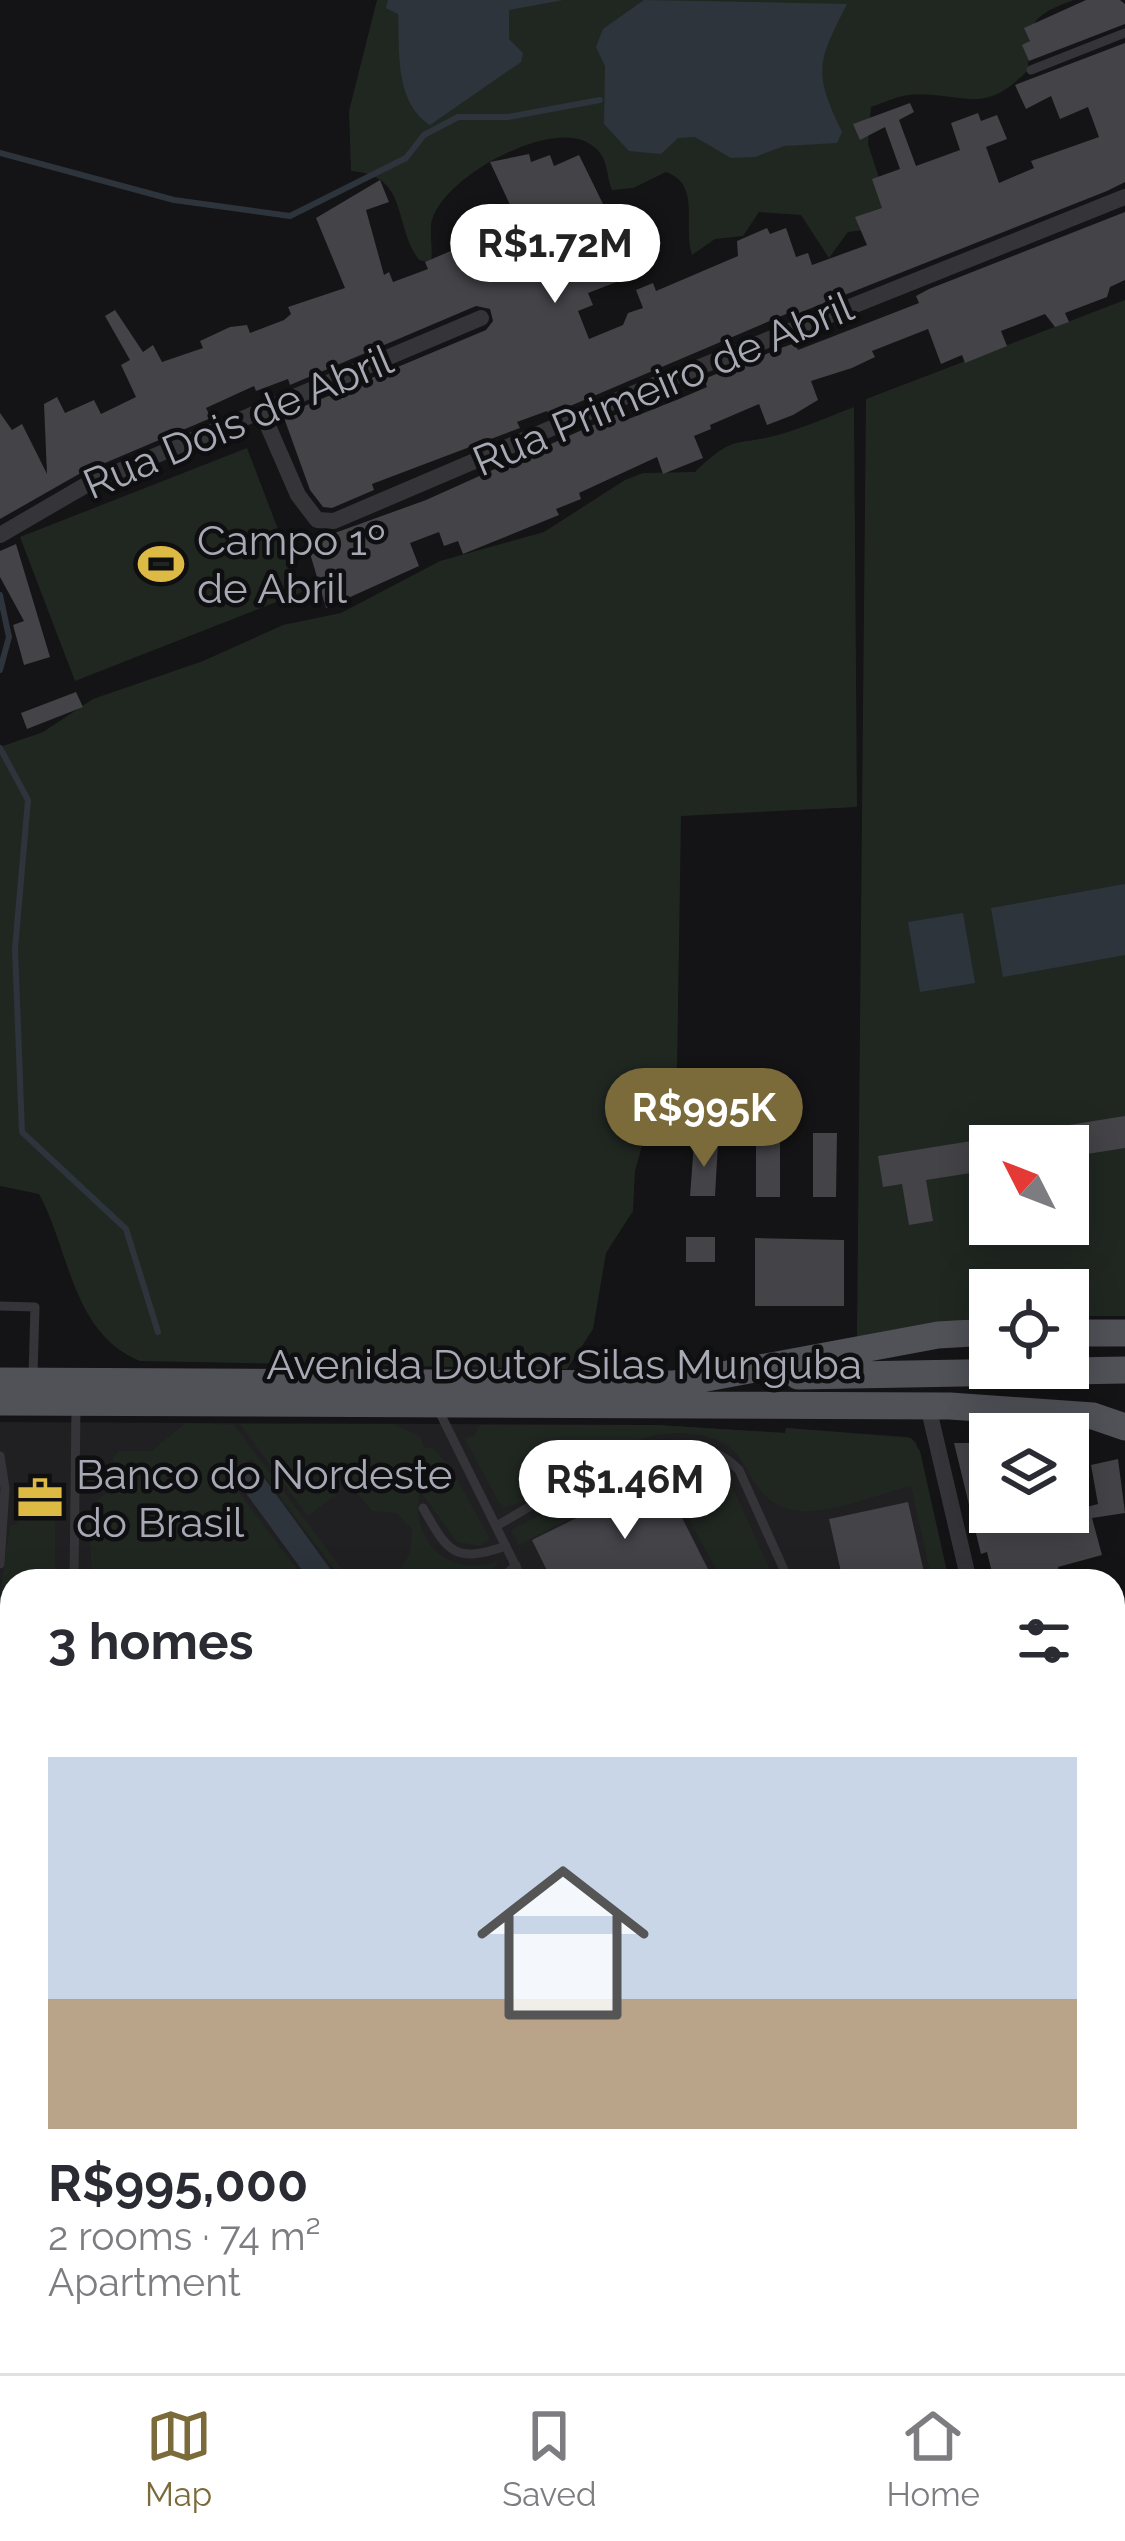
<!DOCTYPE html>
<html lang="en">
<head>
<meta charset="utf-8">
<style>
  body { margin:0; font-family:Raleway,sans-serif; background:#f7f7f7; color:#2b2b33; height:100vh; display:flex; flex-direction:column; font-size:45px; white-space:nowrap }
  * { box-sizing:border-box; margin:0 }
  p { font-size:39px; color:#7c7c81 }
  .icon { flex:none; width:66px; height:66px; fill:none; stroke:currentColor; stroke-width:2; stroke-linecap:round; stroke-linejoin:round }
  .map { position:relative; flex:1; overflow:hidden }
  .drawer { position:absolute; left:0px; top:1569px; width:1125px; height:804px; display:flex; flex-direction:column; background:#fff; border-radius:36px 36px 0 0; box-shadow:0 6px 30px #0003 }
  .drawer>* { flex:none }
  .needle { width:78px; rotate:312deg }
  .controls { position:absolute; left:969px; top:1125px; display:grid; gap:24px }
  .controls a { display:grid; place-items:center; width:120px; height:120px; border-radius:0px; background:#fff; box-shadow:0 6px 30px #0003; font-size:60px }
  .price { position:absolute; translate:-50% -102px; padding:0 27px; border-radius:42px; background:#fff; color:#222; font-size:39px; line-height:78px; filter:drop-shadow(0 3px 6px #0008) }
  .price::after { content:''; position:absolute; left:50%; top:72px; width:36px; height:27px; margin-left:-18px; background:inherit; clip-path:polygon(0 0,100% 0,50% 100%) }
  .price.on { background:#7b6b3a; color:#fff }
  ul { padding:0; list-style:none }
  li { display:grid; align-content:center; gap:24px; height:636px; padding:0 48px }
  li span { display:grid; place-items:center; height:372px; border-radius:0px; color:#555 }
  li>.icon { margin-inline-start:auto }
  span .icon { width:216px; height:216px; fill:#fffc; stroke-width:1 }
  li b { font-size:51px }
  h2 { display:flex; justify-content:space-between; align-items:center; height:144px; padding:0 48px; font-size:51px }
  .menu { display:flex; justify-content:space-around; align-items:center; height:168px; border-top:3px solid #e1e1e2; background:#fff; font-size:33px; color:#7c7c81 }
  .menu a { display:grid; justify-items:center; gap:6px }
  .menu .on { color:#7b6b3a }
  .map>svg:first-child { display:block }
</style>
</head>
<body>
<div class="map">
<svg width="1125" height="2373" viewBox="0 0 1125 2373">
  <rect width="100%" height="100%" fill="#141315"/>
  <!-- built -->
  <path fill="#201f22" d="M0,1422l657,3 128,8 1,-5 122,9 8,5 33,139h-937v780h484l4,12h-500z"/>
  <!-- green -->
  <path fill="#202721" fill-rule="evenodd" d="M377,0h697c-47,17 -43,23 -46,70 -46,48 -64,21 -119,25 -12,1 -26,8 -38,12l-3,37 24,74 -12,10 -32,4 -19,26 -28,-43 -42,-3 -16,24 -28,3 -23,16c-10,-30 10,-70 -26,-83l-33,16 -21,2c-7,-17 -2,-35 -24,-47 -40,-24 -151,37 -157,82 -1,12 2,25 0,38l-12,-3c-27,-37 -9,-84 -68,-89l-2,-60z
    M1125,300v1016h-57v-26h-78v26l-133,21 9,-938zM990,1146h78v78h-78z
    M854,407l3,400 -176,9 -5,319 -21,-3 -12,10 -8,29 -2,40 -27,42 -13,76 -26,40 -427,-8c-68,-27 -71,-113 -101,-167l-39,-8v-439l43,-15 50,-33 110,-38 80,-36 58,-12 99,-52 104,-29 81,-52 18,-7 52,-1c42,-40 38,-24 86,-38 25,-7 49,-18 73,-27z
    M247,448l55,144 -227,89 -55,-144z
    M186,1423l48,2 117,156h-8l-91,-122 -26,16 80,106h-214l-3,-66h7l1,-15 14,-10 2,-33 6,-6h32z
    M240,1424h153l28,13 3,11 8,-1 20,23 38,69 -10,7 -23,-4 -37,-51c-11,50 30,89 79,69l-12,21h-93l16,-28 2,-23 -15,-17 -25,-2 -20,-24 -48,-17 -2,10 41,9 -35,27z
    M480,1425h177l128,8 1,-5 125,10 9,13 29,130h-17l-21,-95c-34,8 -91,34 -126,22 -47,-16 -26,-74 -106,-75 -68,0 -114,62 -177,75l-38,-70 10,-2z
    M688,1457l38,16 47,103 -50,5 -61,-109 -143,73 -8,-15 125,-66z
    M17,1517h38v54l-17,10h-26v9l-12,3 10,-68 7,-1z
    M0,1622l12,3v139l-12,-4z
    M0,1867l12,1v185l-12,3z
    M1125,2184v189h-636v-12h624v-175z"/>
  <!-- water -->
  <path fill="#2e343c" d="M388,0h175l-54,10v29l14,14 -2,9 -91,63c-36,-23 -30,-76 -32,-111l-12,-6z
    M644,0l203,4c-30,59 -34,68 -5,128l-5,11 -53,3 -29,11 -24,1 -36,-21 -17,1 -17,16 -32,-3 -25,-27 1,-58 -9,-19 7,-18z
    M1125,884v71l-122,22 -12,-69z
    M963,913l12,70 -55,9 -12,-70z
    M254,1464l85,117h-29l-78,-107z
    M653,2361h260l6,12h-265z"/>
  <g fill="none" stroke-linecap="round" stroke-linejoin="round">
    <!-- stream -->
    <path stroke="#2e343c" stroke-width="6" d="M0,153l174,47 116,16 116,-58 18,-23 34,-18h50l92,-17
      M0,595l9,42 -9,33
      M0,748l28,52 -13,149 7,183 104,97 32,103"/>
  </g>
  <!-- building -->
  <path fill="#434348" d="M1086,0h34l5,4v20l-96,37 -7,-16 8,-4 -6,-13z
    M1125,43v139l-18,9 -308,122 -1,-4 -249,106 -2,-4 -30,11 3,6 -148,56 2,6 -42,18 -9,-1 -13,-17 -27,-75 203,-85 7,-9 -3,-12 -14,-3 -186,79 -2,-6 -32,12 -2,-5 -48,22 5,10 -132,56 -79,45v-106l12,17 10,-6 25,50 -3,-70 13,-7 8,16 29,-13 7,14 35,-17 -15,-32 9,-5 -25,-44 10,-6 28,42 10,-7 9,17 41,-14 -3,-7 30,-14 17,-2 3,8 34,-13 7,-6 -3,-7 57,-19 -29,-70 64,-38 9,22 -23,8 18,65 5,-3 4,10 35,-13 -3,-7 28,-12 13,-3 2,6 38,-15 -9,-23 15,-6 -22,-47 39,-8 2,8 19,-7 4,11 25,-11 28,57 -5,2 25,64 -39,15 5,12 -15,6 11,28 34,-14 5,-12 15,-5 -7,-18 17,-7 3,8 82,-35 -1,-15 30,-13 3,6 16,-6 10,29 12,-4 4,12 55,-20 -12,-28 27,-9 -10,-29 28,-10 -15,-42 -25,13 -7,-16 57,-21 4,9 -15,8 17,46 44,-16 -9,-27 27,-10 3,8 16,-6 10,24 -21,8 13,36 35,-15 -3,-7 68,-24 -11,-30 -28,12 -9,-23 -25,13 -11,-24z
    M1125,212v68l-15,7 -3,10 -42,16 4,9 -14,5 -10,-13 -44,17 6,15 -42,17 -3,-8 -21,9 -13,-35 -56,22 3,6 -23,11 -41,13 7,19 -25,15 -26,10 -8,-21 -49,21 1,4 -17,7 9,22 -40,16 -6,-17 -78,36 2,6 -25,10 3,6 -96,39 -5,-13 -14,5 -5,-14 -29,11 9,23 -93,42 -19,-65 119,-43 196,-88 4,8 53,-21 28,-12 -3,-8 77,-31 14,-5 3,7 121,-47 -3,-7 13,-7z
    M16,544l34,113 -26,8 -11,-40 11,-4 -24,-44v-26z
    M76,692l7,15 -56,22 -6,-16z
    M1125,1116v32l-57,9v-11h-73v-9z
    M813,1133h24l-1,64h-23z
    M756,1135h24v62h-24z
    M990,1138v32l-64,10 7,41 -24,4 -7,-41 -19,3 -5,-31z
    M694,1143h24l-3,53h-25z
    M686,1237h29v25h-29z
    M755,1238l89,2v66h-89z
    M954,1443h36l4,73 50,-4 1,6 53,-14 -7,-39 27,-6 7,54 -33,5 10,37 -44,12 3,14h-67l-7,-29 -6,2z
    M661,1476l53,105h-162l-20,-41z
    M25,1483h30v34h-30z
    M908,1502l18,79h-83l-14,-62z"/>
  <g fill="none" stroke-linecap="round" stroke-linejoin="round">
    <!-- service -->
    <path stroke="#353539" stroke-width="9" d="M1031,70l94,-37
      M0,1306l35,1 -2,69
      M437,1407l86,174
      M0,1456l5,32 -5,76
      M423,1508c25,44 31,56 83,38
      M496,1526c62,-33 178,-123 243,-56l50,111
      M74,1581l2,-175
      M499,1581l17,-16
      M0,1601l12,-1
      M0,1613l12,3
      M1113,1838l12,-3
      M0,2065l12,-2
      M137,2361l2,12
      M5,2373l20,-12
      M55,2373l17,-12"/>
    <!-- minor -->
    <path stroke="#353539" stroke-width="16" d="M261,410l37,85 19,25 17,1 293,-125 498,-199
      M0,535l86,-50 395,-167
      M928,1406l41,175
      M1113,1705l12,-3
      M1116,1878l9,41
      M1113,2177l12,-2"/>
    <!-- primary -->
    <path stroke="#515258" stroke-width="27" d="M1068,1333h57
      M798,1376l327,-6
      M0,1381l674,3 264,-49 52,-3
      M0,1402l950,4 143,10 32,11"/>
  </g>
  <!-- icons -->
  <defs>
    <g id="stadium-bare" transform="scale(3.6)"><path d="M0-5a6.5 5 0 1 0 0 10a6.5 5 0 1 0 0-10ZM-3.5-1.8h7v3.6h-7Z" fill="#ddba43" stroke="#0f0e10" stroke-width="2.5" paint-order="stroke"/></g>
    <g id="office-bare" transform="scale(3.6)"><path d="M-6-3h4V-5.5h4V-3h4V5H-6ZM-1-4.5V-3h2v-1.5ZM-6 0V1H6V0Z" fill="#ddba43" stroke="#0f0e10" stroke-width="2.5" paint-order="stroke"/></g>
  </defs>
  <g fill-rule="evenodd">
    <use href="#stadium-bare" x="161" y="564"/>
    <use href="#office-bare" x="40" y="1498"/>
  </g>
  <g text-anchor="middle" dominant-baseline="central" stroke-width="9" stroke-linejoin="round" paint-order="stroke">
    <!-- street labels -->
    <g font-size="42" fill="#a7a9b4" stroke="#0f0e10">
      <text transform="translate(663 384) rotate(-23)">Rua Primeiro de Abril</text>
      <text transform="translate(238 422) rotate(-23)">Rua Dois de Abril</text>
      <text x="564" y="1364">Avenida Doutor Silas Munguba</text>
    </g>
    <!-- poi labels -->
    <g font-size="42" fill="#a7a9b4" stroke="#0f0e10" text-anchor="start">
      <text x="197" y="540">Campo 1º<tspan x="197" dy="48">de Abril</tspan></text>
      <text x="76" y="1474">Banco do Nordeste<tspan x="76" dy="48">do Brasil</tspan></text>
    </g>
  </g>
</svg>
<div class="controls">
<a><svg class="needle" viewBox="-14 -14 28 28"><path d="M0-13l5 13h-10z" fill="#e53935"/><path d="M0 13l5-13h-10z" fill="#7c7c81"/></svg></a>
<a><svg class="icon" aria-label="locate" viewBox="0 0 24 24"><circle cx="12" cy="12" r="6"/><path d="M12 2v4M12 18v4M2 12h4M18 12h4"/></svg></a>
<a><svg class="icon" aria-label="layers" viewBox="0 0 24 24"><path d="M12 4l9 5-9 5-9-5zM3 14l9 5 9-5"/></svg></a>
</div>
<b class="price" style="left:555px;top:306px">R$1.72M</b>
<b class="price on" style="left:704px;top:1170px">R$995K</b>
<b class="price" style="left:625px;top:1542px">R$1.46M</b>
<section class="drawer">
<h2>3 homes<svg class="icon" aria-label="filters" viewBox="0 0 24 24"><path d="M4 7h16M4 17h16"/><circle cx="9" cy="7" r="2"/><circle cx="15" cy="17" r="2"/></svg></h2>
<ul>
<li><span style="background:linear-gradient(#c9d6e8 65%,#b9a48a 0)"><svg class="icon" aria-label="home" viewBox="0 0 24 24"><path d="M3 11l9-7 9 7M6 9v11h12V9"/></svg></span><div><b>R$995,000</b><p>2 rooms · 74 m²</p><p>Apartment</p></div></li>
</ul>
</section>
</div>
<nav class="menu">
<a class="on"><svg class="icon" aria-label="map" viewBox="0 0 24 24"><path d="M3 6l6-2 6 2 6-2v14l-6 2-6-2-6 2zM9 4v14M15 6v14"/></svg>Map</a>
<a><svg class="icon" aria-label="saved" viewBox="0 0 24 24"><path d="M7 4h10v16l-5-4-5 4z"/></svg>Saved</a>
<a><svg class="icon" aria-label="home" viewBox="0 0 24 24"><path d="M3 11l9-7 9 7M6 9v11h12V9"/></svg>Home</a>
</nav>
</body>
</html>
